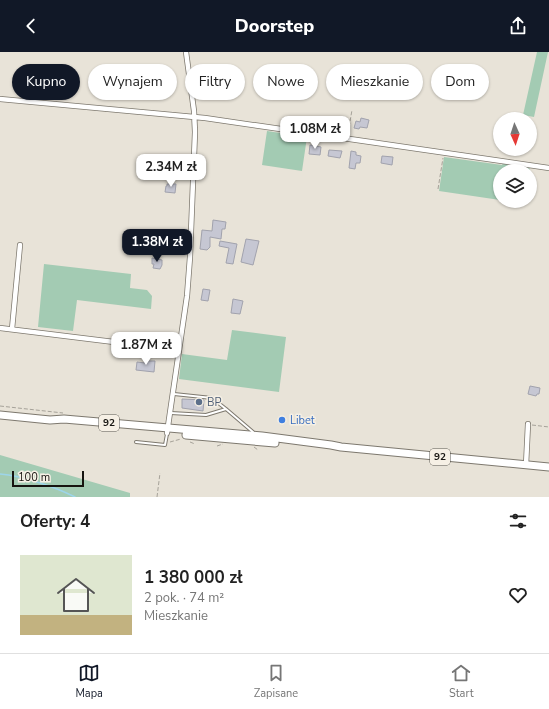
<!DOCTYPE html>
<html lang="pl">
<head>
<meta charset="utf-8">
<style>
  body { margin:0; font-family:"Nunito Sans",sans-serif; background:#f6f6f6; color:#222; height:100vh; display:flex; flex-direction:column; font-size:15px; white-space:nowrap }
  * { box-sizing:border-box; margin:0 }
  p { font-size:13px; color:#767676 }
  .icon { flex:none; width:22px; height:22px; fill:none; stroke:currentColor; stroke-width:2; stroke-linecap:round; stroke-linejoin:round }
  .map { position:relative; height:445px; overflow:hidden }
  .side { display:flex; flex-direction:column; background:#fff; flex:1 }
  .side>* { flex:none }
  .hud { position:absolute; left:12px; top:12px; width:525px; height:36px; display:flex; gap:8px }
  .needle { width:26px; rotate:177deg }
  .fabs { position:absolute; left:493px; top:60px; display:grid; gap:8px }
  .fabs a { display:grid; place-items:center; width:44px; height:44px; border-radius:50%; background:#fff; box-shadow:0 1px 3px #0004; font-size:20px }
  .scale { position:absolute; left:12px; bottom:10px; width:72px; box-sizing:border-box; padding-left:4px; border:2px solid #161410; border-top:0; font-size:11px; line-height:14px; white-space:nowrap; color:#161410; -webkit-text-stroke:3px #f6f0e5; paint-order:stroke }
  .price { position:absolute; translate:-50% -34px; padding:0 9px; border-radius:8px; background:#fff; color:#222; font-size:13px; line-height:26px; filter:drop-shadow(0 1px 2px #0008) }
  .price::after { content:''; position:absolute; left:50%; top:24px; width:12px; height:9px; margin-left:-6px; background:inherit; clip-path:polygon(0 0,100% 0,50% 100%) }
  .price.current { background:#111827; color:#fff }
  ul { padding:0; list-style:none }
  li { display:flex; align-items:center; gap:12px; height:100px; padding:0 20px }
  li+li { border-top:1px solid #e0e0e0 }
  li span { display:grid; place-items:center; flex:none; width:112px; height:80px; border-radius:0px; color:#555 }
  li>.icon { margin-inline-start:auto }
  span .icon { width:48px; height:48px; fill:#fffc; stroke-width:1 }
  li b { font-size:17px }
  h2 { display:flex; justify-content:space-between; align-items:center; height:48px; padding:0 20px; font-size:17px }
  .tag { padding:0 14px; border-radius:18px; background:#fff; box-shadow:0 1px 3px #0004; font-size:14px; line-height:36px }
  .tag.current { background:#111827; color:#fff }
  header { display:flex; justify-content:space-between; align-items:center; height:52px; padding:0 20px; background:#111827; color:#fff; font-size:18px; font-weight:800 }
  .dock { display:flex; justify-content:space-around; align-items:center; height:56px; border-top:1px solid #e0e0e0; background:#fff; font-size:11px; color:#767676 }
  .dock a { display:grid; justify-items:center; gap:2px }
  .dock .current { color:#111827 }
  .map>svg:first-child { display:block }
</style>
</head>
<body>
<header><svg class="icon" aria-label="back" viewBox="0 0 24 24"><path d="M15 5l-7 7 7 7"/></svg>Doorstep<svg class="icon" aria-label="share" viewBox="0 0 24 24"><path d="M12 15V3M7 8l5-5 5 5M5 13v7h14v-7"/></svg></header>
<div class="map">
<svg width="549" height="445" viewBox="0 0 549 445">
  <rect width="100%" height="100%" fill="#e8e3d8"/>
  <!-- green -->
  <path fill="#a3cbb3" d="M537,0h11l-14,65 -11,-2z
    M267,79l40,6 -5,34 -40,-6z
    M444,105l58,8 1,-2 27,4 -1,4h-29v29l-61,-9z
    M44,212l87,10 -1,14 17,2 5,6 -1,13 -74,-9 -4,31 -35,-4z
    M232,278l54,7 -7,55 -100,-13 3,-25 45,6z
    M0,403l130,38v4h-130z"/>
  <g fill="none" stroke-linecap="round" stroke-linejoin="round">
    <!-- stream -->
    <path stroke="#9dd5ea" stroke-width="1.5" d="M0,422c23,2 55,13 75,23"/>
  </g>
  <!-- building -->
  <path fill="#c6c7d3" stroke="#a1a2ad" d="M63,23h6v6h4v7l-12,-1z
    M361,66l8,2 -2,8 -7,-1 -1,2 -5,-1 2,-7 4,1z
    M310,93l11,2 -1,8 -11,-1z
    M329,98l13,1 -2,7 -12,-2z
    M351,99l5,1v3l5,1 -1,7h-4l-1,6 -6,-1z
    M382,104l11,1 -1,8 -11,-2z
    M167,132h9l-1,9 -10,-1 1,-6h1z
    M213,168l13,2 -1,7h-3l-1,10 -11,-2v10l-3,3 -7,-1 2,-19 10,1z
    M246,187l13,2 -6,24 -12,-3z
    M220,189l17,3 -4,20 -7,-1 3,-15 -10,-2z
    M152,206l10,2v5l-2,4 -7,-1 1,-4h-2z
    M203,237l7,1 -2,11 -7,-1z
    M233,247l10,2 -3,13 -9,-1z
    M146,309h9l-1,11 -18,-2 1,-8 8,1z
    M530,334l10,2 -1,6h-2l-1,2 -8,-2z
    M182,347l22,1 -1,11 -21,-3z"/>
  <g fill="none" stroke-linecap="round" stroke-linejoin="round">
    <!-- service casing -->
    <g stroke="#7d786e" stroke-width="4">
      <path id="service" d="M174,342l38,4 14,11 27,23
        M171,361l35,2 20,-6
        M136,390l29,3 2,-11"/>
    </g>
    <!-- minor casing -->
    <g stroke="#7d786e" stroke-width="6">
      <path id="minor" d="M0,47l205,19 344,50
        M0,276l179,22
        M12,277l8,-84
        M167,381l20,-137 3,-39 5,-125 -1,-21 -8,-59
        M526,413l2,-41"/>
    </g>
    <!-- primary casing -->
    <g stroke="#7d786e" stroke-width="9">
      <path id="primary" d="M0,363l50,5 14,-1 198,17 69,9 10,2 208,20
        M186,383l89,8"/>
    </g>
    <!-- path -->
    <path stroke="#a6a299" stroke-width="1" stroke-dasharray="4 2" stroke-linecap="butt" d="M348,81l4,-23
      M438,137l5,-31
      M0,354l63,7
      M532,373l17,2
      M170,390l11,-3
      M190,390l5,2
      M217,394l6,-2
      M254,395l4,3
      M157,445l3,-24"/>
    <!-- service -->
    <use href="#service" stroke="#fff" stroke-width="2"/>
    <!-- minor -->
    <use href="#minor" stroke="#fff" stroke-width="4.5"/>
    <!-- primary -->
    <use href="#primary" stroke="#fff" stroke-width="7"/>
  </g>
  <!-- markers -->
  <circle fill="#5c6f8a" stroke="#f6f0e5" stroke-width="1.5" cx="199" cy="350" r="4"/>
  <circle fill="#3f7fe0" stroke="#f6f0e5" stroke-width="1.5" cx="282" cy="368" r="4"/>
  <g text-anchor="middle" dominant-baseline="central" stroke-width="3" stroke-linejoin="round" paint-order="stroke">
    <!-- shield labels -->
    <g fill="#f6f0e5" stroke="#595650" stroke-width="1">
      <rect x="99" y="363" width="20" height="16" rx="3"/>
      <rect x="430" y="397" width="20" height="16" rx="3"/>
    </g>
    <g font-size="10" font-weight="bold" fill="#161410">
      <text x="109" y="371">92</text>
      <text x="440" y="405">92</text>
    </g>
    <!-- service labels -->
    <g font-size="11" fill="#4e5e75" stroke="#f6f0e5" text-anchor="start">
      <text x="207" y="350">BP</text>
    </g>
    <!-- shop labels -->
    <g font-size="11" fill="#366cbe" stroke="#f6f0e5" text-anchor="start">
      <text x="290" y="368">Libet</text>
    </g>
  </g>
</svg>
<div class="fabs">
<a><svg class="needle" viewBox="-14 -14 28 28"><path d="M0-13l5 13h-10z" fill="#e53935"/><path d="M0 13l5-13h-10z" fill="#767676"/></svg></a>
<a><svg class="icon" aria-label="layers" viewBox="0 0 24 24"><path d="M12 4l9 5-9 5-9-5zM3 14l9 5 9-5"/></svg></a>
</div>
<div class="scale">100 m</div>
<b class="price" style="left:315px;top:98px">1.08M zł</b>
<b class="price" style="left:171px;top:136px">2.34M zł</b>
<b class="price current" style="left:157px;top:211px">1.38M zł</b>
<b class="price" style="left:146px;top:314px">1.87M zł</b>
<div class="hud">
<a class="tag current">Kupno</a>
<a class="tag">Wynajem</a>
<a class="tag">Filtry</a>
<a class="tag">Nowe</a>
<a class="tag">Mieszkanie</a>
<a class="tag">Dom</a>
</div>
</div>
<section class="side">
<h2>Oferty: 4<svg class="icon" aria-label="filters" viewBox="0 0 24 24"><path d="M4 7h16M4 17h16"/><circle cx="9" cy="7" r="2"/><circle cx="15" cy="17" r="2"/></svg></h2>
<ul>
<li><span style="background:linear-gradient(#dfe7d0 75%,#c2b280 0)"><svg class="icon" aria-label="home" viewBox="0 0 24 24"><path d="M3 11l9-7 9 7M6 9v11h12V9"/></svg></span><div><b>1 380 000 zł</b><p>2 pok. · 74 m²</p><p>Mieszkanie</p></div><svg class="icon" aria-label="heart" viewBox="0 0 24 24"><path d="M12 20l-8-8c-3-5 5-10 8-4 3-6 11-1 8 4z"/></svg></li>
</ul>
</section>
<nav class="dock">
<a class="current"><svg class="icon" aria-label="map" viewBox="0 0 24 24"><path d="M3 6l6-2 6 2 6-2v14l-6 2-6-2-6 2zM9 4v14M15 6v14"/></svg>Mapa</a>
<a><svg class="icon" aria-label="saved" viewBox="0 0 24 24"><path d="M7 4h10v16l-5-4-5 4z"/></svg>Zapisane</a>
<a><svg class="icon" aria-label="home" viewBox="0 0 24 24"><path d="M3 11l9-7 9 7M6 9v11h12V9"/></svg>Start</a>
</nav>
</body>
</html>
